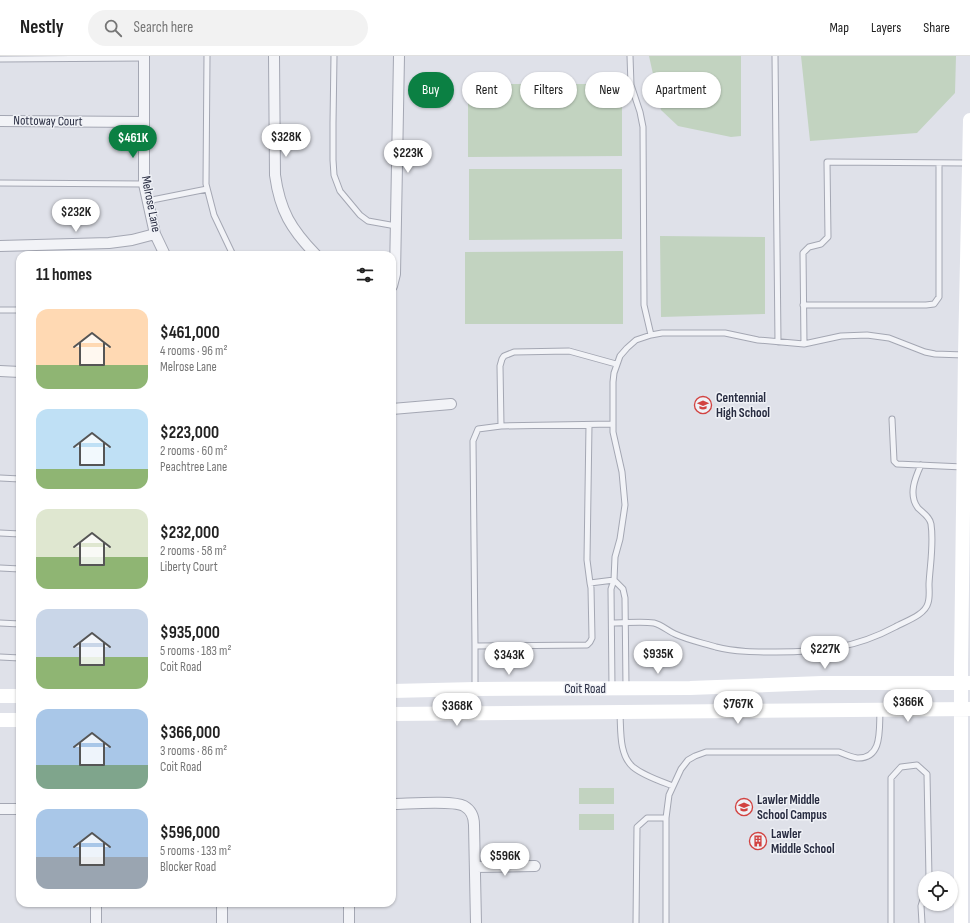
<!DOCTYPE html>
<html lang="en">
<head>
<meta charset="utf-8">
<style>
  body { margin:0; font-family:"Sofia Sans Condensed",sans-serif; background:#f2f2f2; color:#222; height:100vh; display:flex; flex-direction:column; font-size:15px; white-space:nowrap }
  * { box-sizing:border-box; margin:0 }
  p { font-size:13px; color:#767676 }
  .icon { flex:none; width:22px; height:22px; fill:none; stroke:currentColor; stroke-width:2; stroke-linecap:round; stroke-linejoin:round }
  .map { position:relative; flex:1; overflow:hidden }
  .sheet { position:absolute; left:16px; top:195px; width:380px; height:656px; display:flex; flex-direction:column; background:#fff; border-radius:12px; box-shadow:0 1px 3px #0004 }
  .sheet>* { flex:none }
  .guide { position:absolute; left:408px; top:16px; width:380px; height:36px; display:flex; gap:8px }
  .controls { position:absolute; left:918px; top:815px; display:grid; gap:8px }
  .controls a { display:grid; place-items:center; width:40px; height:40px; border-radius:50%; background:#fff; box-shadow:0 1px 3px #0004; font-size:20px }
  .price { position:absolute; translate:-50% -34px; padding:0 9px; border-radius:14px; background:#fff; color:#222; font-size:13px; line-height:26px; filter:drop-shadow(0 1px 2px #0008) }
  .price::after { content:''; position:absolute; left:50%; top:24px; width:12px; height:9px; margin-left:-6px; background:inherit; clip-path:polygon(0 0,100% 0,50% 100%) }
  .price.selected { background:#0b8043; color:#fff }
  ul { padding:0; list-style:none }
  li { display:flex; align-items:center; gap:12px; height:100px; padding:0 20px }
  li span { display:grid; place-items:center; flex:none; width:112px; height:80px; border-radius:12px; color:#555 }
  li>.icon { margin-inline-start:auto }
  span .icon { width:48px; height:48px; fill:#fffc; stroke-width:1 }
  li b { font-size:17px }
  h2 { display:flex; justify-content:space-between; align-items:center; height:48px; padding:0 20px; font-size:17px }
  .pill { padding:0 14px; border-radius:18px; background:#fff; box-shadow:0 1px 3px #0004; font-size:14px; line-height:36px }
  .pill.selected { background:#0b8043; color:#fff }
  header { display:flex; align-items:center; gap:24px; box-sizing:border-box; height:56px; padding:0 20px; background:#fff; border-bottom:1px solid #e0e0e0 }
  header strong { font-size:19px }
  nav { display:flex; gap:22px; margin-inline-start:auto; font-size:14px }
  .search { width:280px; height:36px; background:#f2f2f2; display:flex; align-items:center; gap:10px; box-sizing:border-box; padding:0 14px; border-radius:22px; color:#767676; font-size:15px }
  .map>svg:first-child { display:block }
</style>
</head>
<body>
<header>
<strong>Nestly</strong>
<div class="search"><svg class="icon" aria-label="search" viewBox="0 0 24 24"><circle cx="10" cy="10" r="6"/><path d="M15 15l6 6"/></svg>Search here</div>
<nav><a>Map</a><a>Layers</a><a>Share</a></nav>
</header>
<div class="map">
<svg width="970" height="867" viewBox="0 0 970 867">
  <rect width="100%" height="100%" fill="#dfe1e9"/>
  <!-- green -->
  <path fill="#c2d3c0" d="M649,0h92v80l-10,1 -53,-11 -17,-16z
    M801,0h155l-1,37 -38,40 -107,8z
    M468,28h154v72l-154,1z
    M469,113h153v70l-153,1z
    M660,180l105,1v77l-104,3z
    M623,195v73h-158v-72z
    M579,732h35v16h-35z
    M579,758h35v16h-35z"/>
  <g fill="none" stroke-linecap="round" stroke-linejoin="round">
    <!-- lane casing -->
    <g stroke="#a4a7b3" stroke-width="7">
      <path id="lane" d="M207,0l-1,128 8,31 19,40
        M334,0l-1,67v37l1,15 6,16 20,24 8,6 28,5
        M630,0l1,29 9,27 3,15 1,178 7,30
        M775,0l3,286
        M0,3l144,-1
        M0,127l144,1
        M147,145l60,-12
        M803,249h123l8,-1 5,-7v-134
        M0,254h20
        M804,288l-1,-91 6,-6 12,-3 7,-7 -1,-75 141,1
        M892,363l2,42 3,3 66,3
        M613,368l-112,2 -1,-60 2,-7 2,-3 10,-4 55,-1 47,13
        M589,369l-2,135 3,23
        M0,422l20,1
        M0,477l20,1
        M0,512l20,1
        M614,524l9,9 2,9 1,89
        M0,567l20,1
        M612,567c14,0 29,-2 42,0 8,2 14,8 21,11 13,6 28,9 41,13 19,5 40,5 60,5 44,0 80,-4 119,-25 11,-6 30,-12 33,-24 2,-6 1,-13 1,-19 1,-19 5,-40 2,-60 -1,-7 -8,-11 -13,-16 -10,-13 -3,-30 3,-43
        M475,590l-2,-205 5,-12 23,-3
        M0,601l20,1
        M612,632l-1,-99 3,-9 1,-23 5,-18 5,-34 -3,-33 -9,-40v-50l1,-9 6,-17 7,-8 9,-8 15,-5 11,-2h63l33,7 46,4 37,-8 26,-1 22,3 36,14 10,2 29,1
        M475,633v-43l112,-1 3,-3 2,-4 -1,-50 -1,-5 24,-3
        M620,658c1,17 -1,41 13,53 11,9 27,14 40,19
        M636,867l1,-96 10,-9h19
        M666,867v-105l3,-23 12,-26 7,-9 7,-4 11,-4h133c5,2 12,5 18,6 26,1 22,-29 23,-47
        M891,867v-145l10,-11 16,-2 10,9 2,104
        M922,867l-1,-17 4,-13"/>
    </g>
    <!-- street casing -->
    <g stroke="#a4a7b3" stroke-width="12">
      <path id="street" d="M144,0v128l11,50 10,21
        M274,0l1,119c5,36 16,54 41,80
        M0,65l144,1
        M0,190l109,-3 23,-3 23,-6
        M392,230l3,-12 4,-218
        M0,315l20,1
        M392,353l59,-5
        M392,748c15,0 61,-4 72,2 7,4 10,11 10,19l2,98
        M0,753h20
        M475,811l60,-1
        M96,847v20
        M222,847v20
        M349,847v20"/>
    </g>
    <!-- lane -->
    <use href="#lane" stroke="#f2f3f7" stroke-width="5"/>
    <!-- street -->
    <use href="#street" stroke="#f2f3f7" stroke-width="10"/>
    <!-- secondary -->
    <path stroke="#fff" stroke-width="14" d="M392,635l83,-2 215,-1 132,-5h147
      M0,640h20
      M392,658l578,-5
      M0,664h20
      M961,867v-258l4,-310 5,-235"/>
  </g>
  <!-- icons -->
  <defs>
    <g id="school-ring" transform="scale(0.9)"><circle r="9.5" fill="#eff1f6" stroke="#d24341" stroke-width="1.5"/><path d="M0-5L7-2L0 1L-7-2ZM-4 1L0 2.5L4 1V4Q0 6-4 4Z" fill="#d24341"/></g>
    <g id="building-ring" transform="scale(0.9)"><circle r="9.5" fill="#eff1f6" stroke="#d24341" stroke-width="1.5"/><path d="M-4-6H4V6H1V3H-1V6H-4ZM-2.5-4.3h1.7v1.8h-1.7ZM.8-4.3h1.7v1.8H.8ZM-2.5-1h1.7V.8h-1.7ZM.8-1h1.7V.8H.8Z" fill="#d24341"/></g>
  </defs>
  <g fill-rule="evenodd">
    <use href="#school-ring" x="703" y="349"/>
    <use href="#school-ring" x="744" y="751"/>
    <use href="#building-ring" x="758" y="785"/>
  </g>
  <g text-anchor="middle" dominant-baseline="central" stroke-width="3" stroke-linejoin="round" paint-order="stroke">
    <!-- street labels -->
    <g font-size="13" fill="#282c41" stroke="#eff1f6">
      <text transform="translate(48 65) rotate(1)">Nottoway Court</text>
      <text transform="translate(151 148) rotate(79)">Melrose Lane</text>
      <text x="585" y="633">Coit Road</text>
    </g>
    <!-- poi labels -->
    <g font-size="13" font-weight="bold" fill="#282c41" stroke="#eff1f6" text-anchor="start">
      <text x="716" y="342">Centennial<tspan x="716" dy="15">High School</tspan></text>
      <text x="757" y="744">Lawler Middle<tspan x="757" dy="15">School Campus</tspan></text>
      <text x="771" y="778">Lawler<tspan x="771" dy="15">Middle School</tspan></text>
    </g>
  </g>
</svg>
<div class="controls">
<a><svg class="icon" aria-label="locate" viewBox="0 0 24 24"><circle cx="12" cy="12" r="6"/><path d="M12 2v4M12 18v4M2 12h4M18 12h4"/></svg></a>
</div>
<b class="price" style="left:286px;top:102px">$328K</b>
<b class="price selected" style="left:133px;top:103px">$461K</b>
<b class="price" style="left:408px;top:118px">$223K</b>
<b class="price" style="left:76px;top:177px">$232K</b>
<b class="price" style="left:825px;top:614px">$227K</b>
<b class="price" style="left:658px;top:619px">$935K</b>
<b class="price" style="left:509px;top:620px">$343K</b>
<b class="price" style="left:908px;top:667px">$366K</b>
<b class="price" style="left:738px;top:669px">$767K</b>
<b class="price" style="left:457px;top:671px">$368K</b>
<b class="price" style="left:505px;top:821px">$596K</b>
<div class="guide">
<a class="pill selected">Buy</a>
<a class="pill">Rent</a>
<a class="pill">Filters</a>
<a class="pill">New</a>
<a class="pill">Apartment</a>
</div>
<section class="sheet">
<h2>11 homes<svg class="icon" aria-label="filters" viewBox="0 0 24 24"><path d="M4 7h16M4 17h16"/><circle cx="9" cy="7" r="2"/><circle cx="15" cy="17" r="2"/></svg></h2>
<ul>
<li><span style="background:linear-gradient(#ffd9b3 70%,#8fb573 0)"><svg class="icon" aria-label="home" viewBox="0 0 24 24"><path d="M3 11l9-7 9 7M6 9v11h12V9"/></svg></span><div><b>$461,000</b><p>4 rooms · 96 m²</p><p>Melrose Lane</p></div></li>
<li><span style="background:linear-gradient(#bfe0f5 75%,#8fb573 0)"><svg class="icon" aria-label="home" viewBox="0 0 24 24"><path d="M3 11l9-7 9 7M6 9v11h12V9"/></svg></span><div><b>$223,000</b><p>2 rooms · 60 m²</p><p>Peachtree Lane</p></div></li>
<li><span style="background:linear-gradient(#dfe7d0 60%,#8fb573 0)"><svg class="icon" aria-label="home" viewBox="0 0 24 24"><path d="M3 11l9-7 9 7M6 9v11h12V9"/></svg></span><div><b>$232,000</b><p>2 rooms · 58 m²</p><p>Liberty Court</p></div></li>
<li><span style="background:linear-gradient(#c9d6e8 60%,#8fb573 0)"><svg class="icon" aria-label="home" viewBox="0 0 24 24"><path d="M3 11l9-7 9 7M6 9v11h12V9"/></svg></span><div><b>$935,000</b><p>5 rooms · 183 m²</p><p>Coit Road</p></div></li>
<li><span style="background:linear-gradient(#a9c7e8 70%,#7fa58c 0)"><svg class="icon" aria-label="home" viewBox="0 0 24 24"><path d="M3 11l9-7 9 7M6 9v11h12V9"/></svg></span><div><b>$366,000</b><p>3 rooms · 86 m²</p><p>Coit Road</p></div></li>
<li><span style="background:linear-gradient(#a9c7e8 60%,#9aa5b1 0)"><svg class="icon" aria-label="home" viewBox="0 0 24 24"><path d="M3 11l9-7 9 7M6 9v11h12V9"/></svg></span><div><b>$596,000</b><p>5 rooms · 133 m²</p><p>Blocker Road</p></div></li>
</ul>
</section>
</div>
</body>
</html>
